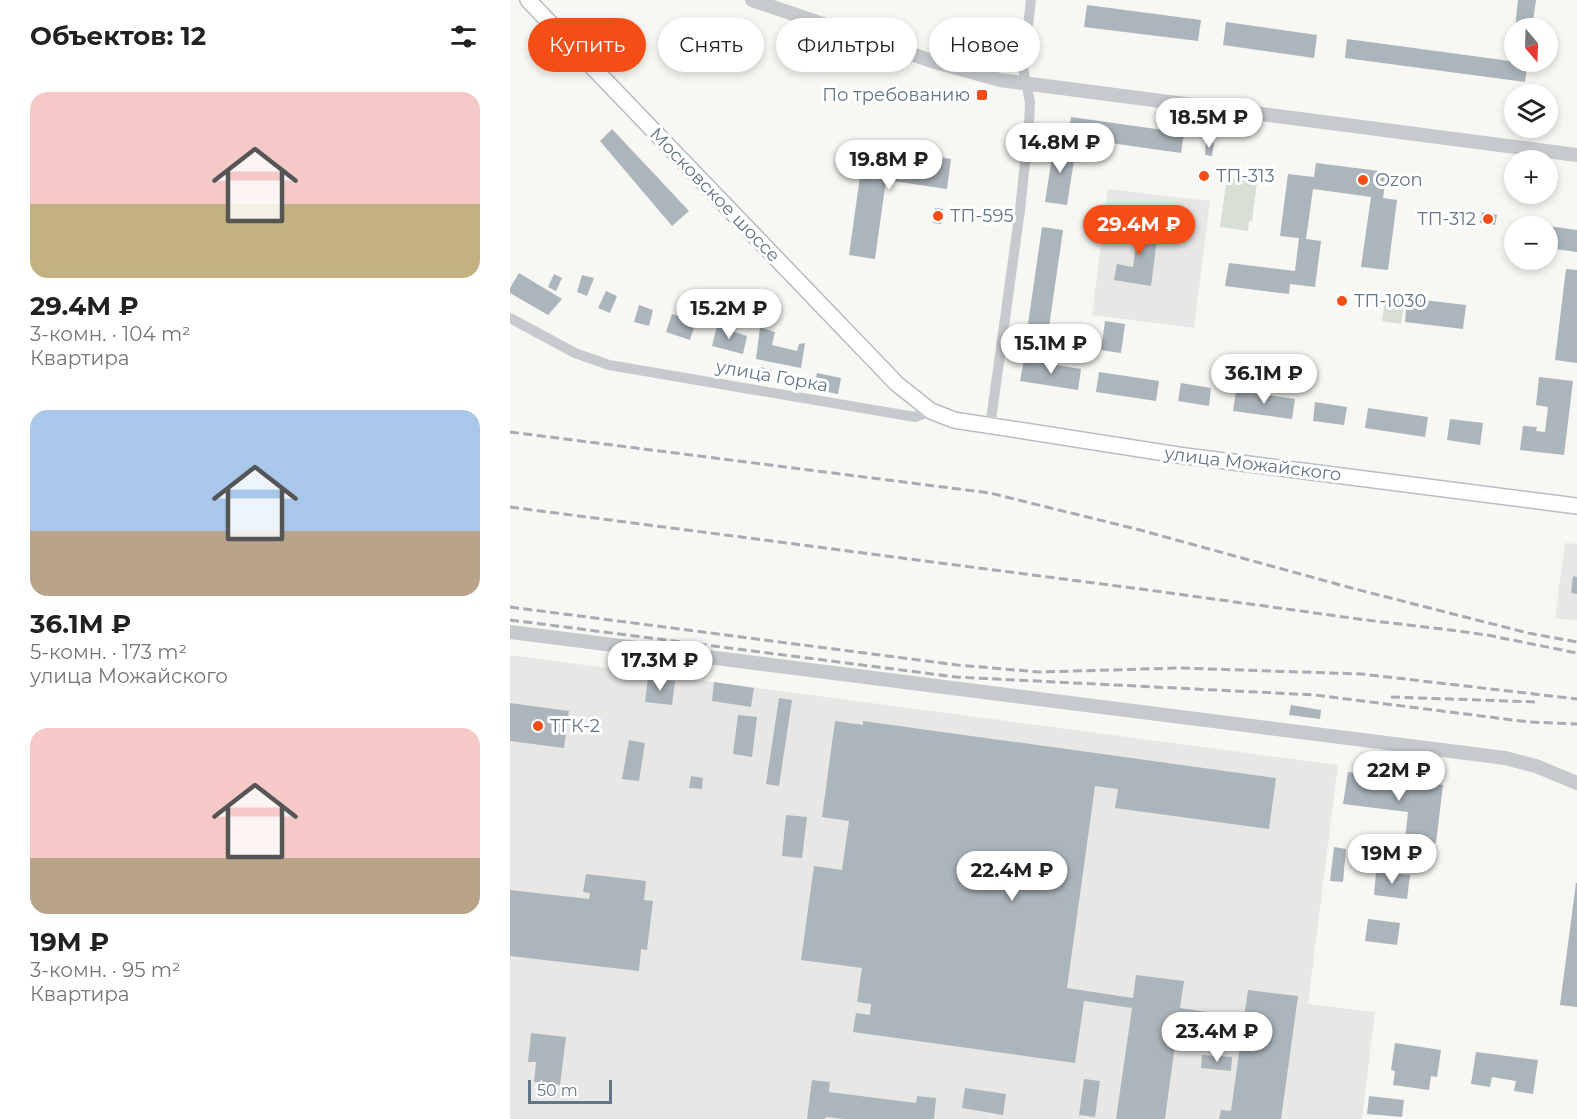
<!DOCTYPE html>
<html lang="ru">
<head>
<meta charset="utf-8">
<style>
  body { margin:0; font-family:Montserrat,sans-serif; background:#f2f2f2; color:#222; height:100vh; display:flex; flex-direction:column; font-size:22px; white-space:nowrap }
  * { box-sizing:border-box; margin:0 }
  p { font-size:20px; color:#767676 }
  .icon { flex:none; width:33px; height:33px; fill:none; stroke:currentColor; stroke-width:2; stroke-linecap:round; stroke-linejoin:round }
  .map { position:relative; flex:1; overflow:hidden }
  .drawer { display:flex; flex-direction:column; background:#fff; width:510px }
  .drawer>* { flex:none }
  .guide { position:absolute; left:18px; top:18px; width:570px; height:54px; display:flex; gap:12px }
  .needle { width:39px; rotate:161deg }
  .controls { position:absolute; left:994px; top:18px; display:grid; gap:12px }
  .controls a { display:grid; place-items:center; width:54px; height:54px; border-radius:50%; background:#fff; box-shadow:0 3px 9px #0003; font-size:30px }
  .scale { position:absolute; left:18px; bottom:15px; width:84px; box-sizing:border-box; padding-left:6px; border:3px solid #637687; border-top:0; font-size:16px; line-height:21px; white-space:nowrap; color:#637687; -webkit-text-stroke:4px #fff; paint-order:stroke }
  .price { position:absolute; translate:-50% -51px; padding:0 14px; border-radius:21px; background:#fff; color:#222; font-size:20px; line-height:39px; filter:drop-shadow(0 2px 3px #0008) }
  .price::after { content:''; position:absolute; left:50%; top:36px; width:18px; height:14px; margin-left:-9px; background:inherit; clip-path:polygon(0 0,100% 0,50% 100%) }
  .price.active { background:#f44d16; color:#fff }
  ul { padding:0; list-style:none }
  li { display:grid; align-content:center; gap:12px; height:318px; padding:0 30px }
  li span { display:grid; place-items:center; height:186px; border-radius:18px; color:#555 }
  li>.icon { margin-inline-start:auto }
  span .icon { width:108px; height:108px; fill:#fffc; stroke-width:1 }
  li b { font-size:26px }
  h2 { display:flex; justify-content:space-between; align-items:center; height:72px; padding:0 30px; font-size:26px }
  .pill { padding:0 21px; border-radius:27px; background:#fff; box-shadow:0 3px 9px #0003; font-size:21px; line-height:54px }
  .pill.active { background:#f44d16; color:#fff }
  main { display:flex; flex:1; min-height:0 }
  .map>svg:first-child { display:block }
</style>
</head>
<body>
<main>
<section class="drawer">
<h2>Объектов: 12<svg class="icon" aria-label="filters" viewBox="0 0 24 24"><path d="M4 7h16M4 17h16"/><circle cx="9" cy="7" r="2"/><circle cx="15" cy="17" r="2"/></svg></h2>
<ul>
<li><span style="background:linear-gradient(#f6c9c9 60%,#c2b280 0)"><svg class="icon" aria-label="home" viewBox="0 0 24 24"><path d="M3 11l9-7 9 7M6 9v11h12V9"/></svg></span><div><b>29.4M ₽</b><p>3-комн. · 104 m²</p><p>Квартира</p></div></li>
<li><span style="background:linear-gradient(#a9c7e8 65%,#b9a48a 0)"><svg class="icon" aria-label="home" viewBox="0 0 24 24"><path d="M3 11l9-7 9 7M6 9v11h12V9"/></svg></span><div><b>36.1M ₽</b><p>5-комн. · 173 m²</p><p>улица Можайского</p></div></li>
<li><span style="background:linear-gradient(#f6c9c9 70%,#b9a48a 0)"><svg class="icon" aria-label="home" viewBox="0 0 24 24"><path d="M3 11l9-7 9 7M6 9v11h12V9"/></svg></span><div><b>19M ₽</b><p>3-комн. · 95 m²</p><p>Квартира</p></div></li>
</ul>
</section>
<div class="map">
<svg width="1067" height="1119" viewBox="0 0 1067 1119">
  <rect width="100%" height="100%" fill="#f7f7f3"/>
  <!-- built -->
  <path fill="#e7e8e6" d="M598,189l102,12 -16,127 -102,-13z
    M1055,543l12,1v77l-22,-3z
    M0,655l828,110 -30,239 67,8 -13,107h-852z"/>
  <!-- green -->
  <path fill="#d8dfd4" d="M717,178l30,4 -5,39h-3l-1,10 -28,-4z
    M876,292l19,3 -4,29 -19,-3z"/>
  <!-- building -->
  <path fill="#acb5bb" d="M1008,0h18l-4,28h-17z
    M577,5l114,15 -3,21 -114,-14z
    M716,22l91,13 -3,23 -91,-13z
    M1004,36l1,26h13l-3,20 -180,-24 2,-19 163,22z
    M561,117l113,16 -3,20 -113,-16z
    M102,129l77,82 -17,15 -72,-85z
    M696,142l8,1 -2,13 -7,-1z
    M544,144l22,3 -9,58 -22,-3z
    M380,150l61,9 -4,30 -61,-9 -11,79 -26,-4 14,-100 26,3z
    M806,163l71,9 -4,26 14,2 -9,70 -27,-3 10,-70 -58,-8 -7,50 15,2 -6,46 -25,-3 -1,10 -64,-8 4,-23 66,8 4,-33 -19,-2 8,-62 26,3z
    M690,171l9,1 -2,10 -9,-1z
    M425,208l8,1 -2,15 -8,-1z
    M972,212l15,3 -2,10 -15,-2z
    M612,226l36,5 -7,55 -37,-6 3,-16 16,3 3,-22 -16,-2z
    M1038,226l29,4v22l-29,-4z
    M532,227l21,3 -16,111 -21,-3z
    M1056,269l11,1v93l-22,-3z
    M9,273l43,26 -14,16 -38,-22v-5z
    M44,274l8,4 -6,13 -8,-4z
    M72,275l12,3 -7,18 -10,-4z
    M96,291l11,5 -7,17 -12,-5z
    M897,298l59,7 -3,24 -58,-7z
    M129,305l14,5 -4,16 -15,-4z
    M162,314l24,7 -6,19 -24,-8z
    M595,321l20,3 -4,29 -20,-3z
    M207,326l30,10 -4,18 -31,-8z
    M250,327l15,5 -3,13 25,6 2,-7 6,-1 -4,25 -45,-9z
    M514,360l57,9 -3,21 -58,-9z
    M251,367l11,3 -2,11 -11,-3z
    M589,372l60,9 -3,20 -60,-9z
    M307,373l24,5 -3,16 -25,-5z
    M1029,377l34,4 -9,74 -44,-5 3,-24 14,1 -1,4 9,1 3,-25 -12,-2z
    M671,383l30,5 -2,18 -31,-5z
    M726,391l59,8 -3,20 -59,-8z
    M805,402l32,5 -3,18 -31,-4z
    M858,408l60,9 -3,20 -60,-9z
    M940,419l33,4 -3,22 -33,-5z
    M1063,576l4,1v17l-6,-1z
    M138,678l27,3 -3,24 -27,-3z
    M204,682l40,6 -3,19 -39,-6z
    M269,698l13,2 -13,86 -13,-2z
    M0,703l59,8 -5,37 -54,-7z
    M781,705l30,5 -1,9 -31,-4z
    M228,715l19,2 -5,40 -19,-3z
    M325,721l28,4v-4l413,57 -7,51 -154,-21 3,-19 -23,-3 -28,202 66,10 3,-23 48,6 -4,27 64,9 4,-27 50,6 -17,123h-62l2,-9 10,1 11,-80 -64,-9 -13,97h-49l16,-111 -48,-7 -9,62 -222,-31 3,-19 14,2 1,-11 -14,-2 5,-34 -61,-8 13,-94 28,4 7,-49 -27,-4z
    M119,740l16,3 -6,38 -17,-2z
    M838,772l95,13 -7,58 -31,-3 3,-28 -65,-8z
    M181,776l12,2 -1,11 -13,-1z
    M276,815l21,2 -5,41 -20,-2z
    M824,847l12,2 -3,33 -13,-1z
    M866,872l34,3 -3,24 -33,-4z
    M76,874l60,7 -2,19 9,1 -6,49 -6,-1 -2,22 -129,-15v-66l79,9 1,-6 -7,-1z
    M1066,883h1v124l-17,-2z
    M858,919l32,4 -3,22 -32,-4z
    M21,1033l35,4 -6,48 -26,-3 2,-20h-8z
    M885,1043l46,7 -4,27 -6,-1 -2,14 -36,-5 2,-14 -4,-1z
    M966,1052l62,8 -5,34 -19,-3 2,-10 -24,-4 -2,10 -19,-3z
    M692,1055l30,2 -1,14 -30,-3z
    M574,1079l16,2 -5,36 -16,-2z
    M302,1080l18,2 -1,10 87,11 1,-7 19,2 -2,21h-91l-17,-2 -1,2h-18z
    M455,1088l41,6 -3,21 -41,-7z
    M859,1096l35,4 -2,17 -35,-3z"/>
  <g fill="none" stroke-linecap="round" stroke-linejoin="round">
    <!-- secondary casing -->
    <g stroke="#b8bdc2" stroke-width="18">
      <path id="secondary" d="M18,0l369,384 34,27 23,9 224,35 399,51"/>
    </g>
    <!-- minor -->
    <path stroke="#c6cacd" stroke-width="10" d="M0,318l65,35 34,12 306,52 16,-6
      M480,427l30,-217 9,-86 1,-22 -7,-34 8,-68"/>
    <!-- tertiary -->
    <path stroke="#c6cacd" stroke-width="14" d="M242,0l183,62 65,18 577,75
      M0,632l995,126 31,8 41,17"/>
    <!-- secondary -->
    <use href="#secondary" stroke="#fff" stroke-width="15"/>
    <!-- rail -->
    <path stroke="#a6acb2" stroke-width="3" stroke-dasharray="9 4.5" stroke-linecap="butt" d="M0,432l480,61 150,37 215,59 173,44 49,9
      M0,507l638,83 218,30 84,10 37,5 90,18
      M0,607l447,58 82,7 141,-4 182,6 215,25
      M0,620l446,57 359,18 214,27 48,2
      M881,697l147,5"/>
  </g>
  <!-- markers -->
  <g fill="#f44d16" stroke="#fff" stroke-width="2">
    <rect x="466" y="89" width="12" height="12" rx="3"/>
    <circle cx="694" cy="176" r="6"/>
    <circle cx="853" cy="180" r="6"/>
    <circle cx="428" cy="216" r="6"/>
    <circle cx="978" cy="219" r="6"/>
    <circle cx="832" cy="301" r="6"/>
    <circle cx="28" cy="726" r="6"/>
  </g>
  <g text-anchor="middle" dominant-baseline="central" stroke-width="6" stroke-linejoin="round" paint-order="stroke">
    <!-- poi labels -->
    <g font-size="18" fill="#637687" stroke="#fff" text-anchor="start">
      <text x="460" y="95" text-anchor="end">По требованию</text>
      <text x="706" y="176">ТП-313</text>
      <text x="865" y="180">Ozon</text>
      <text x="440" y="216">ТП-595</text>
      <text x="966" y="219" text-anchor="end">ТП-312</text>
      <text x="844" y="301">ТП-1030</text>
      <text x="40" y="726">ТГК-2</text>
    </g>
    <!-- street labels -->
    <g font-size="18" fill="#637687" stroke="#fff">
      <text transform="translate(205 195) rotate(46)">Московское шоссе</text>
      <text transform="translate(262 376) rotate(10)">улица Горка</text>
      <text transform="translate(743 464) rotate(7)">улица Можайского</text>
    </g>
  </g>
</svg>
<div class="controls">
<a><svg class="needle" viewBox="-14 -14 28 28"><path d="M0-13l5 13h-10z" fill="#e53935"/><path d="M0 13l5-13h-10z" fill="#767676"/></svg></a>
<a><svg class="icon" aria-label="layers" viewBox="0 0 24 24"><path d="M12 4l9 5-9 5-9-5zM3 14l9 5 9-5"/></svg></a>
<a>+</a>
<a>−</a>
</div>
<div class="scale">50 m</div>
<b class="price" style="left:699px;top:149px">18.5M ₽</b>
<b class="price" style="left:550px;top:174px">14.8M ₽</b>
<b class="price" style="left:379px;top:191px">19.8M ₽</b>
<b class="price active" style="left:629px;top:256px">29.4M ₽</b>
<b class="price" style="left:219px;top:340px">15.2M ₽</b>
<b class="price" style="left:541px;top:375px">15.1M ₽</b>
<b class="price" style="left:754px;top:405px">36.1M ₽</b>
<b class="price" style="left:150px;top:692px">17.3M ₽</b>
<b class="price" style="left:889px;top:802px">22M ₽</b>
<b class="price" style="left:882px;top:885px">19M ₽</b>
<b class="price" style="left:502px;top:902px">22.4M ₽</b>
<b class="price" style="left:707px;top:1063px">23.4M ₽</b>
<div class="guide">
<a class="pill active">Купить</a>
<a class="pill">Снять</a>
<a class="pill">Фильтры</a>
<a class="pill">Новое</a>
</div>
</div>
</main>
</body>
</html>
